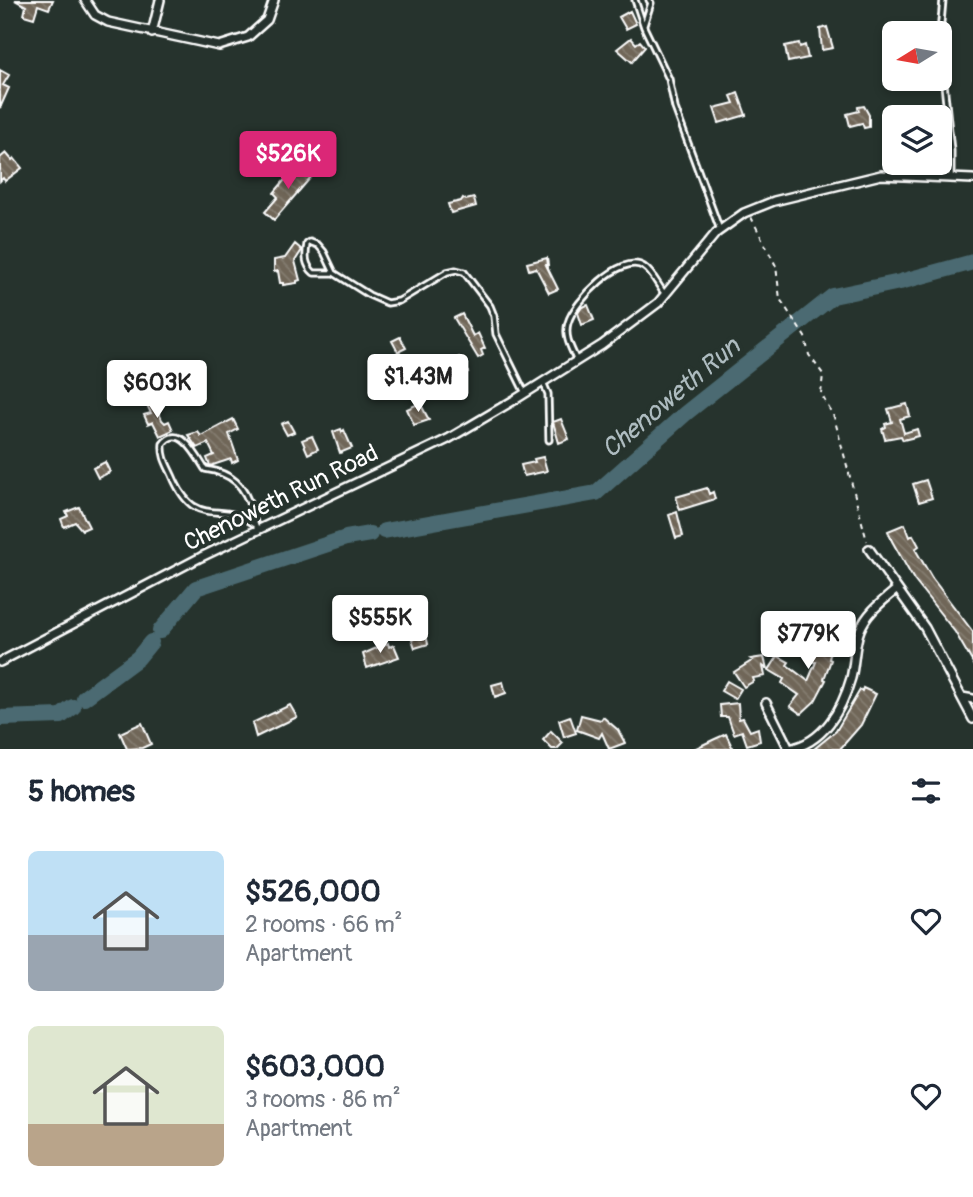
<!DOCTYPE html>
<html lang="en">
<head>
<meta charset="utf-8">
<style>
  body { margin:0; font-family:Pangolin,sans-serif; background:#f6f6f7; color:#1f2937; height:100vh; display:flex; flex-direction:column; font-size:26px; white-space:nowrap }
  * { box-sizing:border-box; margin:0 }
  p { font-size:23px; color:#747a83 }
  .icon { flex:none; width:38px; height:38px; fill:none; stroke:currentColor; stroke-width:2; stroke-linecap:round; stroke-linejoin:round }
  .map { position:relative; height:749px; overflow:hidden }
  .panel { display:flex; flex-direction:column; background:#fff; flex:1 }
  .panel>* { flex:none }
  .needle { width:46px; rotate:259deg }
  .tools { position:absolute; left:882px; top:21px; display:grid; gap:14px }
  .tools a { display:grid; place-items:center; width:70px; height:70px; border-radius:10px; background:#fff; box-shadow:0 4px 10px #0003; font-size:35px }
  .price { position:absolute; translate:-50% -60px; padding:0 16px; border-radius:7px; background:#fff; color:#222; font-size:23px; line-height:46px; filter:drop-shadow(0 2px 4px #0008) }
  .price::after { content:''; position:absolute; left:50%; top:42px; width:21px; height:16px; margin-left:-10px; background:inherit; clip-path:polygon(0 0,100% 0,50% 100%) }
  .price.selected { background:#db2777; color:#fff }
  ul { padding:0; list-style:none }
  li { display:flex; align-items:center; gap:21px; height:175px; padding:0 28px }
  li span { display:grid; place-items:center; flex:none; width:196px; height:140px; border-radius:10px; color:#555 }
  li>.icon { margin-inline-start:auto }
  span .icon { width:84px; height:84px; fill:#fffc; stroke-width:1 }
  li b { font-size:30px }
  h2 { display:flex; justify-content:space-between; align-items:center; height:84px; padding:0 28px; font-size:30px }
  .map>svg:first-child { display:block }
</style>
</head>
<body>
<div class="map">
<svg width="973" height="749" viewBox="0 0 973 749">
  <defs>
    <pattern id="building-back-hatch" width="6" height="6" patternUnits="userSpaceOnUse" patternTransform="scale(1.75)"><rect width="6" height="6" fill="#6f6658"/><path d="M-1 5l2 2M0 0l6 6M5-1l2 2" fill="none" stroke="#857d71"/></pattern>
  </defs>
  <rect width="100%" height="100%" fill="#26332d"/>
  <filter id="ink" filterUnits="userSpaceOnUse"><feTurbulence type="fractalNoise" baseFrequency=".0143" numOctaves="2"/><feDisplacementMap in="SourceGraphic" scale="14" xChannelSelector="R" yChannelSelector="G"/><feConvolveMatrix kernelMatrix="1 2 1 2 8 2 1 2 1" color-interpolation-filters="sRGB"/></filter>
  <g filter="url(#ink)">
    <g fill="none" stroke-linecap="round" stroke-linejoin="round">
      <!-- river -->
      <path stroke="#4b6b72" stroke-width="16" d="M384,531l212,-38 90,-80 147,-117 67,-14 73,-20
        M160,631l36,-43 150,-50 24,-4
        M84,698l54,-40 13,-16
        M0,718l61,-2 12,-9"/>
    </g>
    <!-- building -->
    <path fill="url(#building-back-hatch)" stroke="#fff" stroke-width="2" d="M15,0h38l-4,9 -11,-4 -4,13 -10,-3 2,-9z
      M630,11l6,13 -10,5 -7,-12z
      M827,27l6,21 -11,2 -2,-21z
      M631,38l5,6 4,-3 5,6 -13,15 -15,-13z
      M799,43l1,4 5,-2 3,13 -20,4 -3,-16z
      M0,70l9,5 -6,10 6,3 -9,20z
      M738,93l8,22 -27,8 -5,-15 20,-5 -3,-7z
      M864,106l5,9v12l-5,1 -2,-5 -12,3 -3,-12 12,-3 -1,-4z
      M6,153l6,7 2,-2 8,10 -17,13 -2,-3 -3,3v-23z
      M297,165l14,12 -37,43 -9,-8 13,-15 -4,-4z
      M463,198l3,2 8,-2 2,8 -25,7 -3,-9 13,-3z
      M295,244l7,6 -7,11 5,19 -3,1v2l-14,2v-2h-3l-2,-12 -4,1v-12l11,-2z
      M547,258l1,7h-2l12,24 -9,4 -13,-25 -7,2 -2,-7z
      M588,305l6,15 -12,5 -4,-12 4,-6z
      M462,314l11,22 5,-3 7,15 -4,2 2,5 -5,3 -24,-40z
      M400,337l6,11 -8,4 -6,-11z
      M459,357l9,15 -10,4 -6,-9 3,-2 -3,-4z
      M431,363l9,14 -8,5 -2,-4 -24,12 -5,-9z
      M153,400l9,20 3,3 4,-2 4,9 -13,6 -7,-14 -5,2 -4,-9 7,-2 -5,-10z
      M420,403l9,17 -15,5 -7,-16z
      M907,404l3,12 -10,3 4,14 13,-4 2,7 -16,4 -2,-4 -16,3 -3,-10 4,-2 -1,-3 7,-2 -4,-13z
      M233,419l5,10 -9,5 9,26 -6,3 -1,-4 -21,7 -3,-8 7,-3 -6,-12 -11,5 -9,-13 10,-3 3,4z
      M561,419l8,20 -10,4 -6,-21z
      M288,421l6,11 -7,3 -6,-11z
      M341,429l1,3 2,-2 8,18 -12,5 -7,-21z
      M312,436l6,13 -10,5 -6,-14z
      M543,457l4,14 -23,5 -3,-11 14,-3 -1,-3z
      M105,462l5,10 -12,6 -5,-10z
      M926,480l6,18 -13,4 -6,-18z
      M707,488l2,6 4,-2 2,7 -35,11 -4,-13z
      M79,507l10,20 -7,3 -7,-8 -11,5 -3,-8 7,-3 -2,-4z
      M677,512l6,24 -7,2 -7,-23z
      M905,524l5,13 3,-2 6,11 -4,3 17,29 41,54v31l-18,-31 -41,-52 -22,-39 -4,-10z
      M827,618l10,3 -7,24 2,1 -3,13 2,1 -7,19 2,1 -11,21 -14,13 -11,-8 9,-11 -17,-12 2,-4 -15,-9 9,-14 11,6 -2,3 21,16 8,-19h-3l3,-20 3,1z
      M426,635l2,9 -13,4 -3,-9z
      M388,643l1,4 5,-2 5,12 -32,11 -4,-14z
      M764,657l3,12 -4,-3 2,10 -12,2 1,3 -10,6 -10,-15 19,-12 -2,-1z
      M727,681l14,8 -6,10 -14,-8z
      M503,682l3,11 -11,4 -3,-12z
      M863,688l13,6 -15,31 -21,24h-26l22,-18 24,-41 2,1z
      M738,703l1,16 4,-1 7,13 8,-3 2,13 -13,4 -5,-14 -8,3 -6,-17h-7l-1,-12z
      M290,705l7,12 -41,20 -4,-14z
      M581,715l20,5 2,-3 15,13 7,13 -16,6 -7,-16 -3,5 -22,-8z
      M570,716l6,17 -12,4 -5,-17z
      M142,723l9,21 -9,4 -15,1 -7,-16z
      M551,731l12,12 -6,6h-5l-9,-9z
      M726,734l7,15h-39l21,-10z"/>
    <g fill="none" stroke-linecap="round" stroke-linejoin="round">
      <!-- lane casing -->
      <g stroke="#fff" stroke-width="9">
        <path id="lane" d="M635,0l9,27 25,52 6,29 45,122
          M644,25l7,-22 -2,-3
          M940,33l3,-33
          M940,45l11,106v26
          M334,273l-10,-21 -6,-7 -8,-3 -3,2c-2,13 -2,21 7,29h20l35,22 18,8 12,-2 48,-29 9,-2 8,2 26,34 4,10 2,18 29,59
          M576,359c-5,-11 -12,-23 -8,-36 5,-20 54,-72 76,-56 8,5 14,18 20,26
          M543,382l5,12 1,46
          M254,524c-34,-26 -58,9 -82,-49 -5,-11 -10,-18 -9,-31 16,-22 34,12 42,25 27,4 40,16 47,43 2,6 2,10 5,16"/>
      </g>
      <!-- street casing -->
      <g stroke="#fff" stroke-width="12">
        <path id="street" d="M85,0l10,15 13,7 111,24 29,-9 19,-17 7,-20
          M152,33l8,-33
          M869,549l56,79 48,91
          M0,662l201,-105 247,-118 68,-40 86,-54 56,-42 58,-70 28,-20 30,-12 107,-26 92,4
          M962,697l11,2
          M766,703l23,46
          M789,749c34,-6 53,-39 62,-71 4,-16 3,-33 9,-48 7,-18 23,-29 37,-41"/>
      </g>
      <!-- path -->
      <path stroke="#fff" stroke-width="2" stroke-dasharray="5 5" stroke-linecap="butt" d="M751,217l25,49 4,33 25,38 4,18 14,19 -2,20 13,23 33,124"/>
      <!-- lane -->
      <use href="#lane" stroke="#26332d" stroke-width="3.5"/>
      <!-- street -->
      <use href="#street" stroke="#26332d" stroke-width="7"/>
    </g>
  </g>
  <g text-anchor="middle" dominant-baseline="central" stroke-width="7" stroke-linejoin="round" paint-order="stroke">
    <!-- street labels -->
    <g font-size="24" fill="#fff" stroke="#26332d">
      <text transform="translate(281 498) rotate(-26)">Chenoweth Run Road</text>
    </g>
    <!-- water labels -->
    <g font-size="26" font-style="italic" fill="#aebcc0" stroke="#26332d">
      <text transform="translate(671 398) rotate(-40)">Chenoweth Run</text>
    </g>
  </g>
</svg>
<div class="tools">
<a><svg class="needle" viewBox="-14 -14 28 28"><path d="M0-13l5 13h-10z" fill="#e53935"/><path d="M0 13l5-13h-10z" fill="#747a83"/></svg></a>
<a><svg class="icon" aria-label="layers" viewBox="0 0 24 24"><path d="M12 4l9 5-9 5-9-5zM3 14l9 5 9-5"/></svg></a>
</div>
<b class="price selected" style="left:288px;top:191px">$526K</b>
<b class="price" style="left:418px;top:414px">$1.43M</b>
<b class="price" style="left:157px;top:420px">$603K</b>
<b class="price" style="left:380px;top:655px">$555K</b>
<b class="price" style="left:808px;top:671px">$779K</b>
</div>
<section class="panel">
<h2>5 homes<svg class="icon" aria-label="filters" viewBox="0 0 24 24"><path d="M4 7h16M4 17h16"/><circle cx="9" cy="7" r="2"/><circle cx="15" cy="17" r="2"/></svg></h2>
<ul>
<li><span style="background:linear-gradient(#bfe0f5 60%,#9aa5b1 0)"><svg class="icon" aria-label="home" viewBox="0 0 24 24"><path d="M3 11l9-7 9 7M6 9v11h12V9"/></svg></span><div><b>$526,000</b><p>2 rooms · 66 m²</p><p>Apartment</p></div><svg class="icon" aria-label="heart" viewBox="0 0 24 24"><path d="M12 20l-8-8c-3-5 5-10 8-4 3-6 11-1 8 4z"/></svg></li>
<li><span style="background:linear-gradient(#dfe7d0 70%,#b9a48a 0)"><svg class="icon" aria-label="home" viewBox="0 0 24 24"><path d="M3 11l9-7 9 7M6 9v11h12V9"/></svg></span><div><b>$603,000</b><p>3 rooms · 86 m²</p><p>Apartment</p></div><svg class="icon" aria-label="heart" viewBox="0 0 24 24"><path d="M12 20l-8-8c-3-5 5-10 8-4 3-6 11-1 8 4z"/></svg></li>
</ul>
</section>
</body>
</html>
